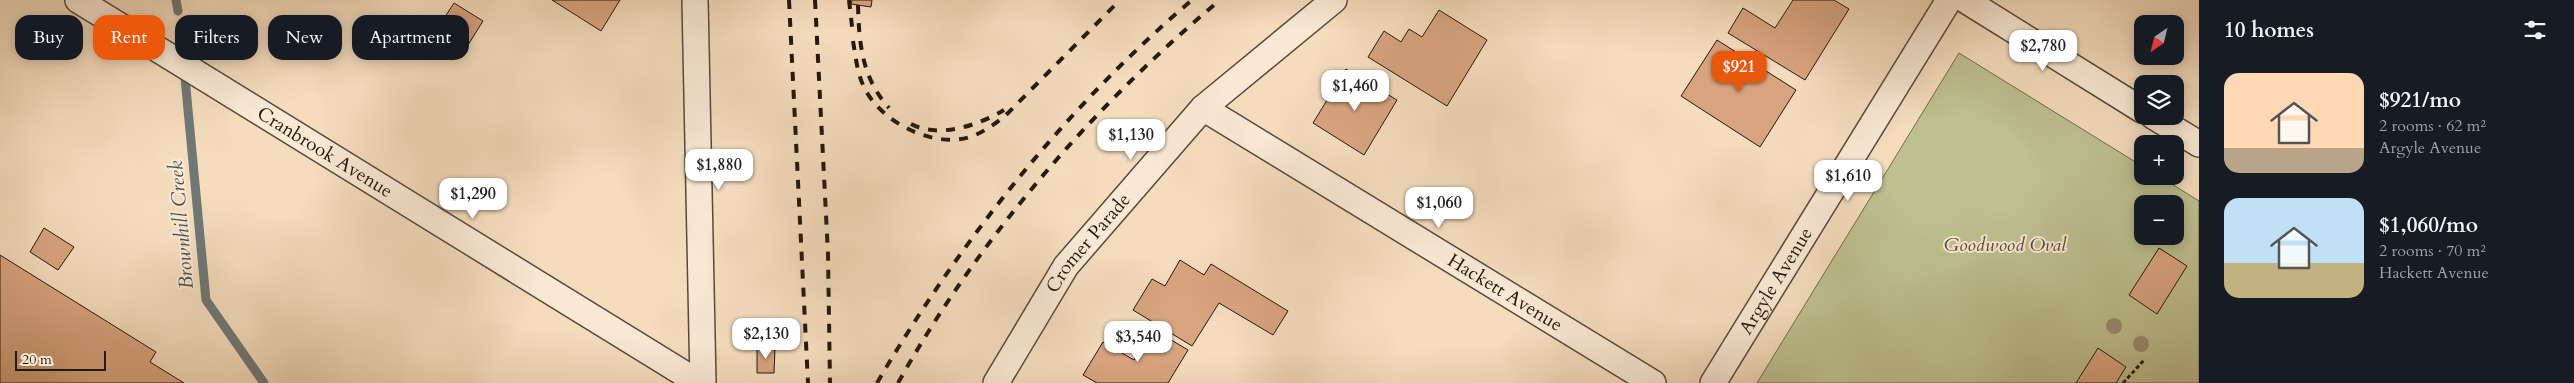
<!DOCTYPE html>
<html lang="en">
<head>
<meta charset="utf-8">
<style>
  body { margin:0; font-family:Cardo,serif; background:#20242c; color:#f1f3f6; height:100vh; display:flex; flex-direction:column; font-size:19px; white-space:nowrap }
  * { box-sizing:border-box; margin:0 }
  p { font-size:16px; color:#9ea1a6 }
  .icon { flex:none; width:28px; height:28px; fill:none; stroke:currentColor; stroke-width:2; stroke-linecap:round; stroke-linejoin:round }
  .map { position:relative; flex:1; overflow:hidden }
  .side { display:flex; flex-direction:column; background:#171b24; width:375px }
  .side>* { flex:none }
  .top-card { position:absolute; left:15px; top:15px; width:475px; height:45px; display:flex; gap:10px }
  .needle { width:32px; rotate:215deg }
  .controls { position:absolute; left:2134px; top:15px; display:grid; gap:10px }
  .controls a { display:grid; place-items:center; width:50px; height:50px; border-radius:10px; background:#171b24; box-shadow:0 2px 12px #0003; font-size:25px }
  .scale { position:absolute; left:15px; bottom:12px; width:91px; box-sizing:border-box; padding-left:5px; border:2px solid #23190e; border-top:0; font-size:14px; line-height:18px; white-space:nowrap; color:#23190e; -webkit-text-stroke:4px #f8e8d4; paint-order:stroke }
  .price { position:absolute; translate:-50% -42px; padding:0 11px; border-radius:10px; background:#fff; color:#222; font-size:16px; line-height:32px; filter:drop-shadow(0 1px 2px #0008) }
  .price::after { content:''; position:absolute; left:50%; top:30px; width:15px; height:11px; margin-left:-8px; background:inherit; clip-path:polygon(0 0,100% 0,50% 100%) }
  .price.active { background:#ea580c; color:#fff }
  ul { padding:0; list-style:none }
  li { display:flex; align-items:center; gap:15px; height:125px; padding:0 25px }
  li span { display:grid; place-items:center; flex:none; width:140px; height:100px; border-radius:15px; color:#555 }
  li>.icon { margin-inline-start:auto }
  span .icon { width:60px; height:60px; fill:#fffc; stroke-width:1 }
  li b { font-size:21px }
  h2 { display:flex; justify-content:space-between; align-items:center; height:60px; padding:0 25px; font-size:21px }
  .pill { padding:0 18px; border-radius:15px; background:#171b24; box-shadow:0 2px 12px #0003; font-size:18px; line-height:45px }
  .pill.active { background:#ea580c; color:#fff }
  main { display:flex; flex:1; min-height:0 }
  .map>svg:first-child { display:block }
</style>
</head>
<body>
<main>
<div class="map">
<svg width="2199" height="383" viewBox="0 0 2199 383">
  <rect width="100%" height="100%" fill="#f4dcbd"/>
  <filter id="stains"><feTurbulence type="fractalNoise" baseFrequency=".004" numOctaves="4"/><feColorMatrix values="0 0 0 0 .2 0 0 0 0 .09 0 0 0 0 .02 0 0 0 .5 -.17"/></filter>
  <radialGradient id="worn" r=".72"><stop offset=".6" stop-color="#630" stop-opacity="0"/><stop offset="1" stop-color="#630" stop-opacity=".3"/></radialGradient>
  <!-- green -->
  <path fill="#bec08f" stroke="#706c4e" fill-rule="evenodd" d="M1959,53l183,113v10h17l40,25v182h-442zM2142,204h33v32h-33z"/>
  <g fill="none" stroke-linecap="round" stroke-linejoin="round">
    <!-- stream -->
    <path stroke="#6f7877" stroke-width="9" d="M176,0l2,11
      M182,46l24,254 58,83"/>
  </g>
  <!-- building -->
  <path fill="#d8a47f" stroke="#23190e" d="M552,0h68l-19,31z
    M852,0h20l-1,7 -20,-3z
    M1793,0h41l15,9 -44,71 -77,-47 15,-25 32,20z
    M454,3l29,18 -15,24 -29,-19z
    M1439,10l48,30 -40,66 -79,-49 16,-26 17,11 8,-13 13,8z
    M1717,40l79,50 -36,57 -79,-51z
    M1346,69l51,31 -33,55 -51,-32z
    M44,228l30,19 -16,23 -28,-18z
    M2159,248l28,18 -30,48 -28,-19z
    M0,255l156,97 -6,10 34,21h-184z
    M1180,260l24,15 7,-11 77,47 -15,24 -54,-32 -27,43 -59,-36 19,-31 13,7z
    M1153,329l35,21 -20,33h-71l-14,-8 20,-33 31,18z
    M757,348h18l-1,25h-17z
    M2098,348l28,19 -10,16h-40z"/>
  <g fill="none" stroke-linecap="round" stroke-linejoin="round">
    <!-- minor casing -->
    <g stroke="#574a3a" stroke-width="28">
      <g id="minor">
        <path id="s1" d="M78,0l621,383"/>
        <path d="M695,0l8,383"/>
        <path d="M1965,0l177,110"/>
        <path id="s2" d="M1203,108l450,275"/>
        <path d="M2153,116l46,28"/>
        <path id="s3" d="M996,383l70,-117 137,-158 131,-108"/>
        <path id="s4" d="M1713,383l236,-383"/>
      </g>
    </g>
    <!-- path -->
    <path stroke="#23190e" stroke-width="3" stroke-dasharray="4 2.5" stroke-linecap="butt" d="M2123,383l22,-24"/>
    <!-- minor -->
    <use href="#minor" stroke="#f8e8d4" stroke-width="25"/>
    <!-- rail -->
    <path stroke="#23190e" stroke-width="4" stroke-dasharray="9 9" stroke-linecap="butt" d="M789,0l19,383
      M815,0l13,254 2,129
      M849,0l4,35
      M858,5c1,39 4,73 31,103
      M853,41c3,17 4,33 12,48 17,34 71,61 108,47 12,-5 22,-12 32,-20l115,-116
      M911,124c28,15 68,1 93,-14
      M877,383c83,-142 189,-276 315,-383
      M898,383c81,-145 195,-277 322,-383"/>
  </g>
  <!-- trees -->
  <g fill="#9b8c72">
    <circle cx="2114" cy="326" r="8"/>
    <circle cx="2141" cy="344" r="8"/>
  </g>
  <g text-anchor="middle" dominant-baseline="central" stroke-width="4" stroke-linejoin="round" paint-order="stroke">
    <!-- street labels -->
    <g font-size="19" fill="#23190e" stroke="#f8e8d4">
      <text stroke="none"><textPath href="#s1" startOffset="290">Cranbrook Avenue</textPath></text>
      <text stroke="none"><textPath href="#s3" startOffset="168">Cromer Parade</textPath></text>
      <text stroke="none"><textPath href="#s4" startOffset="120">Argyle Avenue</textPath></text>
      <text stroke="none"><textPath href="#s2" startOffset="354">Hackett Avenue</textPath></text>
    </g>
    <!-- park labels -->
    <g font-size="19" font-style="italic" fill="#524b35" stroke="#f8e8d4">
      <text x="2005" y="245">Goodwood Oval</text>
    </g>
    <!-- water labels -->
    <g font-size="20" font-style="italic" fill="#4f514b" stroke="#f8e8d4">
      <text transform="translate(181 225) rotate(-95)">Brownhill Creek</text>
    </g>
  </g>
  <rect width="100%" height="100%" filter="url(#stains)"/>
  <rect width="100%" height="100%" fill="url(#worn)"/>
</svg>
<div class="controls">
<a><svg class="needle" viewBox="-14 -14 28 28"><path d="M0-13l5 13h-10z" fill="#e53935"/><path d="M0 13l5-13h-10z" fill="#9ea1a6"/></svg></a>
<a><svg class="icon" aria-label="layers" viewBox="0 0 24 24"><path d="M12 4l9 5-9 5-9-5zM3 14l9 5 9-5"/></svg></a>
<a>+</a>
<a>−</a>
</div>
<div class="scale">20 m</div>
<b class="price" style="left:2043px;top:72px">$2,780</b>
<b class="price active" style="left:1739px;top:93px">$921</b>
<b class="price" style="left:1355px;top:112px">$1,460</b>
<b class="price" style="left:1131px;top:161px">$1,130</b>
<b class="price" style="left:719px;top:191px">$1,880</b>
<b class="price" style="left:1848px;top:202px">$1,610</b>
<b class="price" style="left:473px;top:220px">$1,290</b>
<b class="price" style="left:1439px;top:229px">$1,060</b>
<b class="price" style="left:766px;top:360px">$2,130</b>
<b class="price" style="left:1138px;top:363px">$3,540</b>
<div class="top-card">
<a class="pill">Buy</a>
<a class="pill active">Rent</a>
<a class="pill">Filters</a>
<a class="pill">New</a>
<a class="pill">Apartment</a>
</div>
</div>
<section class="side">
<h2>10 homes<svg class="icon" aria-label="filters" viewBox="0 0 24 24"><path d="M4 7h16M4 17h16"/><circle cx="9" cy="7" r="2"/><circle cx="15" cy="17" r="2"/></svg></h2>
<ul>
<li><span style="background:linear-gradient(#ffd9b3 75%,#b9a48a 0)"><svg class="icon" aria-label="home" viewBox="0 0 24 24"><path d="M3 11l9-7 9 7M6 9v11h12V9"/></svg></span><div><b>$921/mo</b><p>2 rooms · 62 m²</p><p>Argyle Avenue</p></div></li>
<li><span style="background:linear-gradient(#bfe0f5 65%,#c2b280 0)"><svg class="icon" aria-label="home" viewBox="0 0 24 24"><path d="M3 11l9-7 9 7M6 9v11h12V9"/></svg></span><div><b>$1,060/mo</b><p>2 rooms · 70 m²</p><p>Hackett Avenue</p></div></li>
</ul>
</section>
</main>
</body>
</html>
